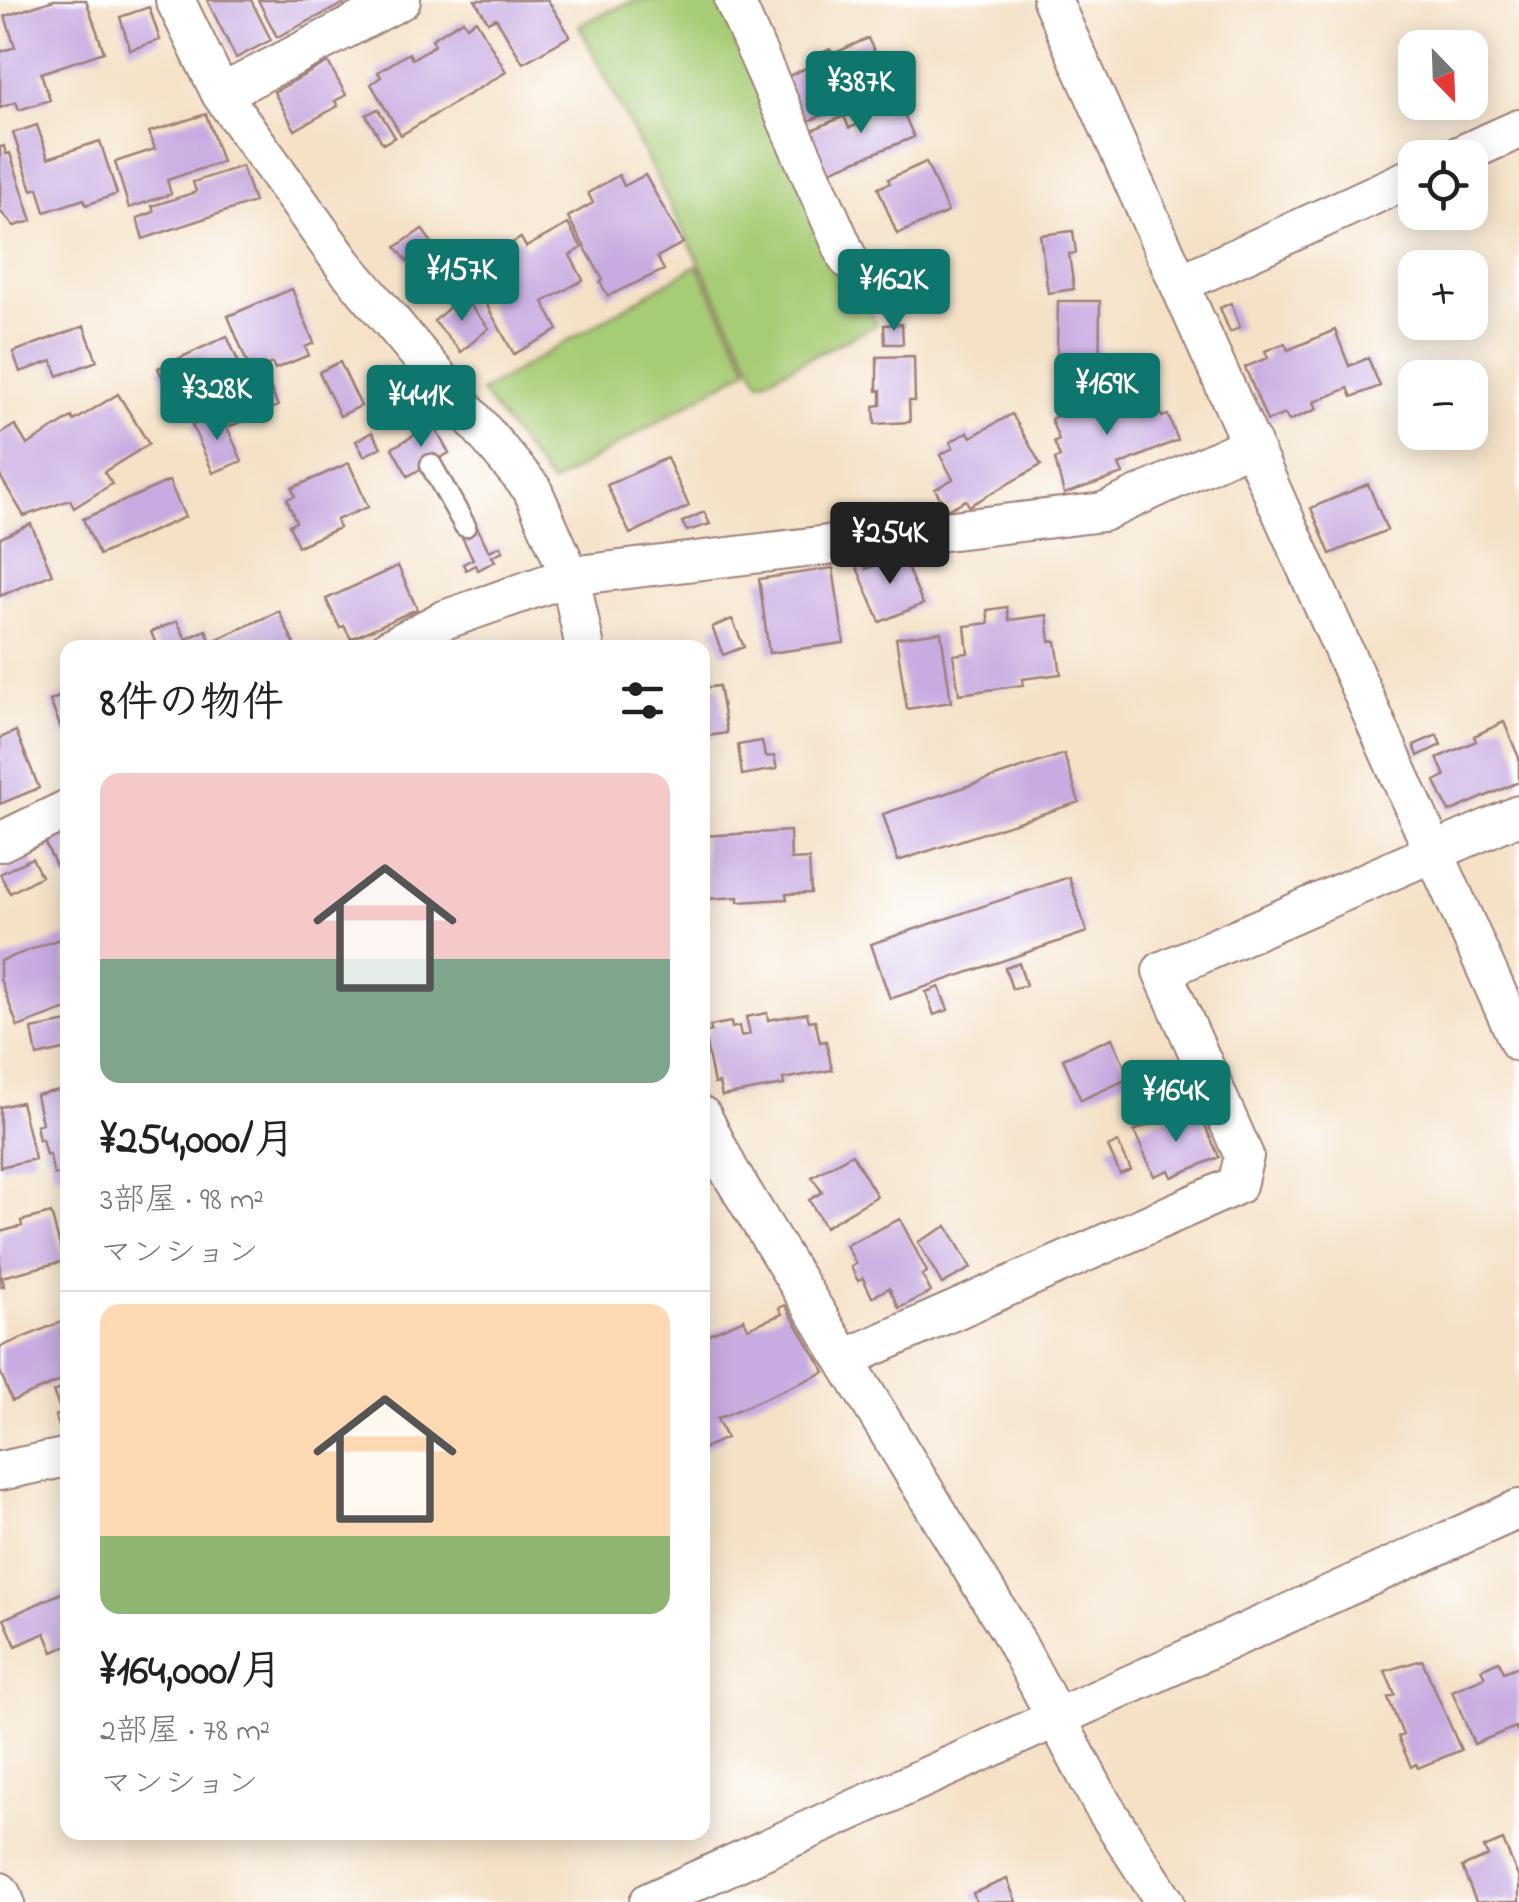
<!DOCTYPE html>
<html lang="ja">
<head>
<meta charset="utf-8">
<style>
  body { margin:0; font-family:"Indie Flower","Klee One",sans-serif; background:#f6f6f6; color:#222; height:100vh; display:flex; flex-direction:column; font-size:38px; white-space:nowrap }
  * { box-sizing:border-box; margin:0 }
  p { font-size:32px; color:#767676 }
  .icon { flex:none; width:55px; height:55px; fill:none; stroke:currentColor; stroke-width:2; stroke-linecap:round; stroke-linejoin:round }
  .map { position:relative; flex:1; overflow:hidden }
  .side { position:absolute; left:60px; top:640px; width:650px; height:1200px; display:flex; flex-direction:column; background:#fff; border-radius:20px; box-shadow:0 5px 25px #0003 }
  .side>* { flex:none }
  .needle { width:65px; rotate:157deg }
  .buttons { position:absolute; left:1398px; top:30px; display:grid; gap:20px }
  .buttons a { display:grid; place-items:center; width:90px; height:90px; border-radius:20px; background:#fff; box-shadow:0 5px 25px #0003; font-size:50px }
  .price { position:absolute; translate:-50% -85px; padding:0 22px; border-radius:10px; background:#0f766e; color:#fff; font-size:32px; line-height:65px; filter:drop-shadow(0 2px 5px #0008) }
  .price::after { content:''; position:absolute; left:50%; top:60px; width:30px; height:22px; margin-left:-15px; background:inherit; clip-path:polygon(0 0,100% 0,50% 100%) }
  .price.active { background:#222; color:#fff }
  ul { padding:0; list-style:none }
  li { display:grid; align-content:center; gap:20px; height:530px; padding:0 40px }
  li+li { border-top:2px solid #e0e0e0 }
  li span { display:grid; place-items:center; height:310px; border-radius:20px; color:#555 }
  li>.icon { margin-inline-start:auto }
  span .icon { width:180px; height:180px; fill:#fffc; stroke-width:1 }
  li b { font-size:42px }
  h2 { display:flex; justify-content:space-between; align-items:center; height:120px; padding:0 40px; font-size:42px }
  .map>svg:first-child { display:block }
</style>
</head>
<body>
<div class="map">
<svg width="1519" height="1902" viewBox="0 0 1519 1902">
  <rect width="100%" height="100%" fill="#fff"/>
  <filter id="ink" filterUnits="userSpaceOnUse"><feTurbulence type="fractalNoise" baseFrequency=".01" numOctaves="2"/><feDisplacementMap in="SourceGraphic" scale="20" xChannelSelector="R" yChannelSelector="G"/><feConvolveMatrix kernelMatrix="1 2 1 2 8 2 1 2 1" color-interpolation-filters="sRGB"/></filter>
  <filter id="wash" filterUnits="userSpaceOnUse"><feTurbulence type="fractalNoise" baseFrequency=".0048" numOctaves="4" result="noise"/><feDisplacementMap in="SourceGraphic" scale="40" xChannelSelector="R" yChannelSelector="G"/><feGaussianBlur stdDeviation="2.25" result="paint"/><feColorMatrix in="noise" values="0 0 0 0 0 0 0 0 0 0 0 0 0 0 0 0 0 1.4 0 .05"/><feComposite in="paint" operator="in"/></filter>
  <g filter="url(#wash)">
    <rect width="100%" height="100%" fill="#f4e1c6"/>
    <!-- green -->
    <path fill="#a7cc76" stroke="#787650" stroke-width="2.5" d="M635,0h87l134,272 20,53 -116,57 -181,-357z
      M697,265l52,103 -198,116 -70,-92z"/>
    <g id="blocks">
      <!-- building -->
      <path fill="#c8abe1" d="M54,0h32l18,52 -63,21 9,27 -31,10 -3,-8 -16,6v-56l15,-5 -10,-31z
        M207,0h44l20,40 -35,18z
        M258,0h93l-74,37z
        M475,0h73l22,36 -47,27 -27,-45 -8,4z
        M149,7l11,33 -30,10 -10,-33z
        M463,20l4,6 9,-6 30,52 -105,63 -30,-51 10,-7 -3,-5 31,-19 3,6 23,-14 -3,-6z
        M868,38l20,43 -4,2 3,6 -83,34 -20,-45 33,-15 -2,-7 15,-7 3,5z
        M328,62l18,33 -11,6 3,5 -43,24 -21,-38z
        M898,100l16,37 -86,35 -18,-41 34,-15 5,12 18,-7 -3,-7z
        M378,109l17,28 -12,7 -17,-29z
        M206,114l16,48 -55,18 4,14 -42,14 -14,-46 40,-13 -6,-17z
        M37,125l11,33 52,-17 17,53 -31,11 -2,-6 -39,13 -7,-24 -6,2 -19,-57z
        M4,146l2,8 4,-1 22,68 -18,5 -14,-15v-64z
        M926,162l22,50 -51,22 -19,-46 12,-5 -2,-4z
        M242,166l12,36 -111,37 -6,-21 17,-6 -2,-6 44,-14 -3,-10z
        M619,175l5,11 21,-11 38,68 -26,14 7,13 -56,26 -8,-14 3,-2 -35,-63 25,-14 -5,-10z
        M568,224l14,24 -12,7 13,25 -40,22 15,28 -44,24 -28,-50 17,-8 -19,-37 37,-21 5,9z
        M422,229l10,14 -25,18 -11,-14z
        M1073,231l3,22 -7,1 5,35 -26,4 -8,-58z
        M292,289l22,54 -9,4 4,8 -34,14 -3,-6 -21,9 -23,-56z
        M462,296l27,32 -28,24 -27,-31z
        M1058,301h42l-1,96 -26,-1v5h-17z
        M1231,303l9,24 -10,5 -10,-24z
        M902,324l1,20h-18l-1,-19z
        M84,326l13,35 -39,15 -6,-15 -32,11 -7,-20z
        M1335,330l14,36 19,-8 12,28 -28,11 -4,-9 -34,14 3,7 -28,12 -4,-7 -18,7 -22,-54 23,-9 -3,-7 20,-8 3,7z
        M227,336l18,41 -68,32 -19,-41z
        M914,356l1,45h-6l1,21 -35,2 -1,-18 7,-1v-15l-4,1v-34z
        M340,362l21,44 -21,10 -21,-44z
        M269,385l9,21 -47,20 -9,-21z
        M1150,389l12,28 6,-2 10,25 -59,25 4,9 -59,20 -9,-35 5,-2 -6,-15 5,-2 -8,-21 4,-2 -2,-6 21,-10 3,7 12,-6 3,7 20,-9 2,5z
        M118,394l31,50 -45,28 8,12 -38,24 -4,-8 -46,16 -24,-40v-42l15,-9 12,20 45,-28 2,4z
        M221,413l21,48 -29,12 -21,-48z
        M1012,414l29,51 -72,41 -3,-6 -19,10 -12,-21 18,-10 -13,-24 13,-7 -3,-6 18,-10 3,5z
        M433,425l16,28 -41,23 -16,-28z
        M372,432l9,15 -17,9 -8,-15z
        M667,458l22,48 -59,28 -23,-49z
        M349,463l19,44 -32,13 3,8 -41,18 -9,-21 7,-3 -9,-23 8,-3 -3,-8z
        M169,481l16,36 -86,38 -16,-36z
        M1368,484l19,46 -57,24 -19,-46z
        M704,512l6,12 -23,7 -5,-9z
        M31,524l21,50 -52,22v-58z
        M476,525l13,26 11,-5 3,5 -11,5 3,5 -17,9 -3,-5 -9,5 -3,-6 10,-5 -13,-26z
        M901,554l22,50 -43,18 -25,-59 7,-3 4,9z
        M398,566l19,43 -66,30 -7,-13 -4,2 -14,-29z
        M833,568l11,75 -75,10 -10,-74z
        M1007,607l2,13 38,-5 3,26h6l5,33 -39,5 1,6 -64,9 -6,-39 15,-2 -3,-27 24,-3 -2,-13z
        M279,611l17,37h-138l-7,-16 26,-11 9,18 20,-9 5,12z
        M732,619l12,28 -21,8 -11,-28z
        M941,632l10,70 -44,7 -11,-71z
        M719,686l8,47 -25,4v-49z
        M67,693v50l-17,-42z
        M1504,722l15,36v24l-70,30 -14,-31 10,-5 -8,-18 39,-17 -2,-5z
        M16,731l23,57 -39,16v-66z
        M1437,735l4,10 -23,11 -4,-11z
        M762,741l3,16 9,-1 3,13 -35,6 -4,-30z
        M1064,754l15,48 -181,59 -15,-47z
        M68,823v55l-5,2 -22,-45z
        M790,831l1,29 18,-1 2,34 -25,1 1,5 -49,3v-5l-31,2 -4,-63z
        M32,858l9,18 -31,17 -10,-19z
        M1069,877l18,55 -197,67 -19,-55z
        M67,936v73l-49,18 -18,-48v-18z
        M1019,963l7,22 -14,4 -7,-21z
        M939,987l9,23 -14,5 -8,-23z
        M767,1013l1,7 39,-7 2,8 6,-1 5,22 6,-1 6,29 -49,9 1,6 -62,11 -3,-13 -5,1 -10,-51 7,-2 -1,-5 21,-4 1,6 7,-2 2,10 9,-2 -4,-17z
        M68,1022v27l-31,7 -5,-27z
        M1112,1038l18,40 -49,22 -18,-41z
        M68,1088v84l-14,3 -5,-21 -3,1 -4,-16 -3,1 -3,-15 6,-2 -6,-28z
        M21,1102l14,57 -35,8v-60z
        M1199,1112l20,45 -47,20 -3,-7 -15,6 -20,-45 36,-16 3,7z
        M1118,1142l13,28 -11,4 -12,-27z
        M852,1154l25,42 -52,31 -16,-27 13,-8 -10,-15z
        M51,1213l13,48 -62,16 2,9 -4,1v-55l22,-6 -1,-5z
        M900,1219l27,53 -5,3 9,17 -32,16 -10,-20 -17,9 -9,-19 -5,3 -7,-14 5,-3 -10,-19z
        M947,1226l24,42 -29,16 -24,-42z
        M785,1305l40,67 -108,47 9,19 -24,11v-112l42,-18 4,9 34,-14 -3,-6z
        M68,1319v59l-56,23 -12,-30v-24z
        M68,1386v42l-7,3 -6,-15 7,-3 -9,-21z
        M68,1590v55l-15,7 -8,-19 -29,13 -12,-27z
        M1422,1660l39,90 -43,18 -2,-4 -5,3 -13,-30 5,-2 -15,-37 7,-3 -10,-24z
        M1499,1661l5,11 15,-6v68l-4,-7 -41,17 -22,-53 33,-14 -4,-8z
        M1503,1840l16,39v23h-43l-14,-35 26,-11 -4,-8z
        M1007,1879l9,23h-40l-3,-9z"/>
    </g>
  </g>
  <g filter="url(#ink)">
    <use href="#blocks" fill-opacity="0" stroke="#9f8078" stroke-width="2.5"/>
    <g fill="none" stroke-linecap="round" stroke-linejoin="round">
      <!-- service casing -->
      <g stroke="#9f8078" stroke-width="25">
        <path id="service" d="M431,465l34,61"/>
      </g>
      <!-- minor casing -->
      <g stroke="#9f8078" stroke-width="42">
        <path id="minor" d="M175,0l46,94 123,171 188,224 38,87 15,72
          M734,0l114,259
          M1052,0l467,1042
          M221,94l180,-94
          M1454,158l65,-29
          M1181,283l234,-107
          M390,648l54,-28 126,-44 533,-64 149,-68
          M0,842l68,-33
          M702,1116l27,54 281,461 92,173 63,98
          M845,1359l392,-174 7,-29 -82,-185 357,-156
          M0,1471l68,-14
          M0,1892l5,10
          M649,1902l870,-393"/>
      </g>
      <!-- service -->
      <use href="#service" stroke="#fff" stroke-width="20"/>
      <!-- minor -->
      <use href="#minor" stroke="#fff" stroke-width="38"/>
    </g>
  </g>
</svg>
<div class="buttons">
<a><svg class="needle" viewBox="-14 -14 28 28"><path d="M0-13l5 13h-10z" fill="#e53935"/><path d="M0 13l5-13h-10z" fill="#767676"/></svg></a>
<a><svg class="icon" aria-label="locate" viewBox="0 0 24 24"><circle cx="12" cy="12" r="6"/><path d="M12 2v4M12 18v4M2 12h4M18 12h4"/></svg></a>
<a>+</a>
<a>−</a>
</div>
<b class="price" style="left:861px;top:136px">¥387K</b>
<b class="price" style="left:462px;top:324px">¥157K</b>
<b class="price" style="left:894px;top:334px">¥162K</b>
<b class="price" style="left:1107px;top:438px">¥169K</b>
<b class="price" style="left:217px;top:443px">¥328K</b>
<b class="price" style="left:421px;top:450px">¥441K</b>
<b class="price active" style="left:890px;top:587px">¥254K</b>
<b class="price" style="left:1176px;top:1145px">¥164K</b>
<section class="side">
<h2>8件の物件<svg class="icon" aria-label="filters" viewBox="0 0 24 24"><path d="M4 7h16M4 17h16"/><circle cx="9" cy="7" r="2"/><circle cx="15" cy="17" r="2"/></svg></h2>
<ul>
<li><span style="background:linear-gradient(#f6c9c9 60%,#7fa58c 0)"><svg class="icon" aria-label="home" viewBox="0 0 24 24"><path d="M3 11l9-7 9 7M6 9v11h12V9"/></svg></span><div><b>¥254,000/月</b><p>3部屋 · 98 m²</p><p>マンション</p></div></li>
<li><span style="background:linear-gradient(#ffd9b3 75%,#8fb573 0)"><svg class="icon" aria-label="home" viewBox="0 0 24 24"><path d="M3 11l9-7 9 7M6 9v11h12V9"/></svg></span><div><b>¥164,000/月</b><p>2部屋 · 78 m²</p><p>マンション</p></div></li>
</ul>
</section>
</div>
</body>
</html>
